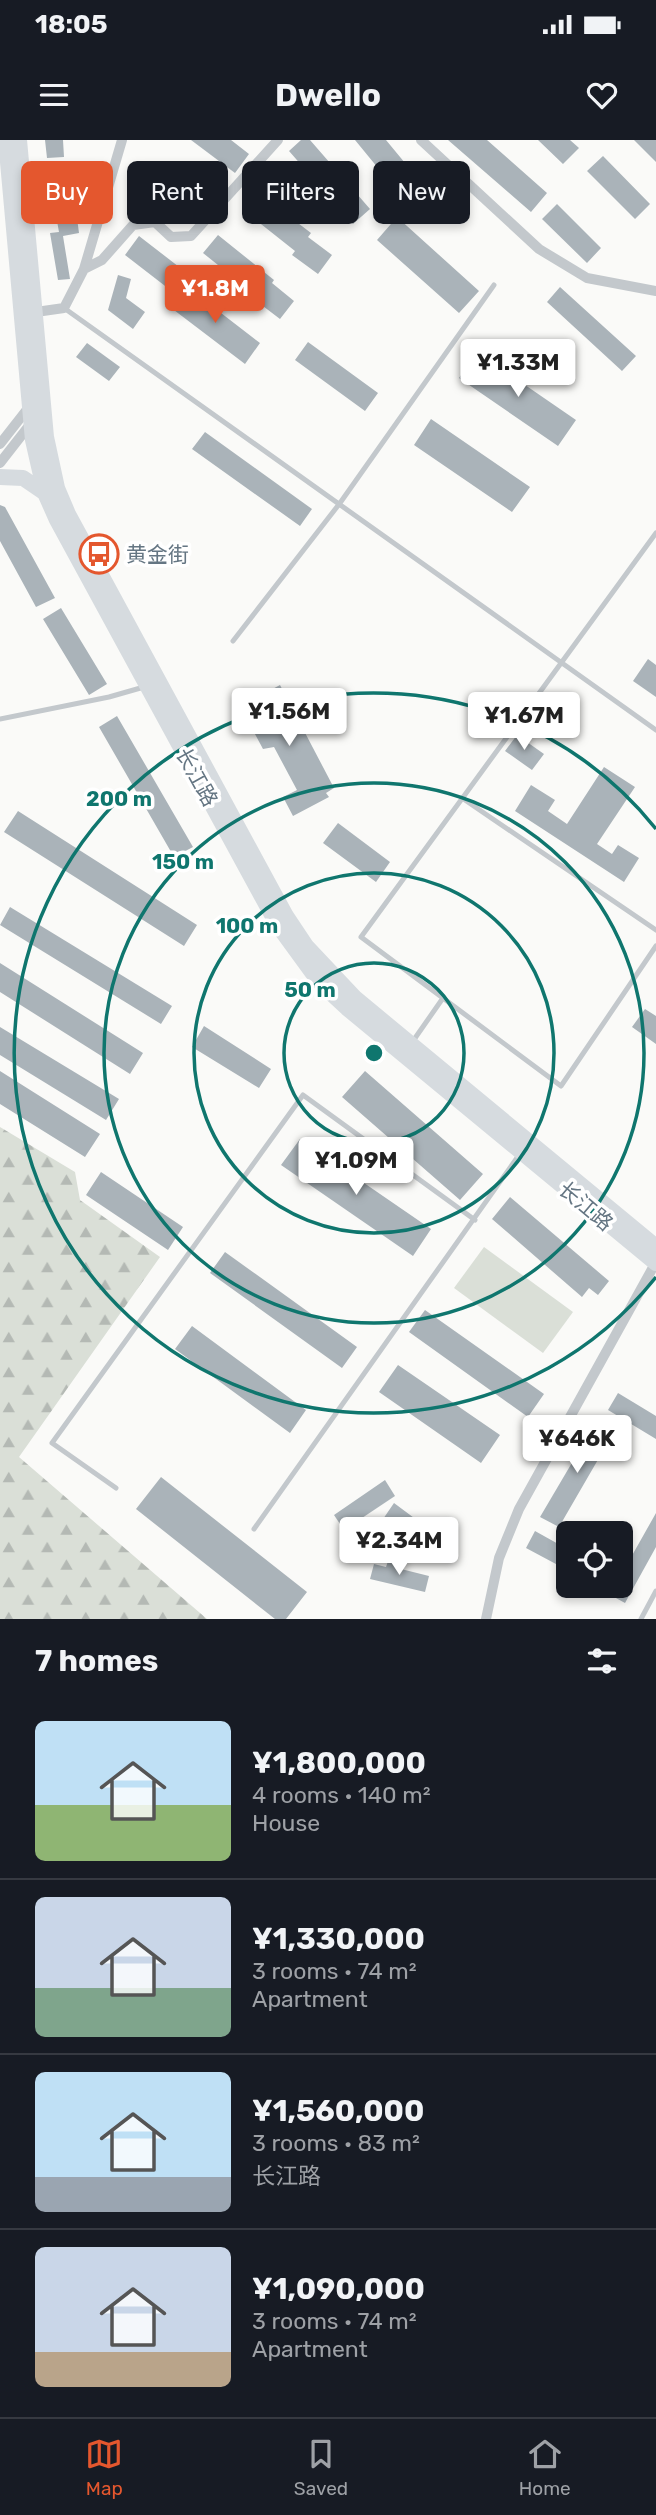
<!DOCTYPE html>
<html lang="en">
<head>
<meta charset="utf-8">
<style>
  body { margin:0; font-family:Rubik,"Noto Sans SC",sans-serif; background:#242831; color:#f1f3f6; height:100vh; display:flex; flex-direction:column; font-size:26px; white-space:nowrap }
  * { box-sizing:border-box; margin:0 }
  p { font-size:23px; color:#9ea1a6 }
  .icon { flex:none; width:38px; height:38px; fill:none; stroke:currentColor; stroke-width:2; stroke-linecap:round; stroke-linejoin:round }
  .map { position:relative; height:1479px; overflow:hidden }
  .details { display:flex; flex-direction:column; background:#171b24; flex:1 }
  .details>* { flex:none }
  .guide { position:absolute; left:21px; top:21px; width:614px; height:63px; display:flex; gap:14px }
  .fabs { position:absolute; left:556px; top:1381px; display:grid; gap:14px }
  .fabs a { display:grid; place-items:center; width:77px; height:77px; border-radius:10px; background:#171b24; box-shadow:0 4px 10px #0003; font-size:35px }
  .price { position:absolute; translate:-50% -60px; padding:0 16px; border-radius:7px; background:#fff; color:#222; font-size:23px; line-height:46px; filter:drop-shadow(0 2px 4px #0008) }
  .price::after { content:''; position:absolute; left:50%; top:42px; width:21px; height:16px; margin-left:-10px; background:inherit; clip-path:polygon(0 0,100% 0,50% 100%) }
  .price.active { background:#e4572e; color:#fff }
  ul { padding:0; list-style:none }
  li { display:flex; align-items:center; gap:21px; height:175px; padding:0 35px }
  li+li { border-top:2px solid #363941 }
  li span { display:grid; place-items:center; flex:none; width:196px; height:140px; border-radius:10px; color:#555 }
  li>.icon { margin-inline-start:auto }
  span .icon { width:84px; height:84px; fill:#fffc; stroke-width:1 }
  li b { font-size:30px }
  h2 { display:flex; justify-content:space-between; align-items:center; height:84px; padding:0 35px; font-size:30px }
  .tag { padding:0 24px; border-radius:10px; background:#171b24; box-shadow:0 4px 10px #0003; font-size:24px; line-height:63px }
  .tag.active { background:#e4572e; color:#fff }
  .status { display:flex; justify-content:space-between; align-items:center; height:49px; padding:0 35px; background:#171b24; direction:ltr }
  .status svg { height:19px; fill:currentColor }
  header { display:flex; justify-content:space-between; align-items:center; height:91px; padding:0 35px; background:#171b24; font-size:32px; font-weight:700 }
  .tabs { display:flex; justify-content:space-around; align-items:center; height:98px; border-top:2px solid #363941; background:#171b24; font-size:19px; color:#9ea1a6 }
  .tabs a { display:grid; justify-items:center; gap:4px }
  .tabs .active { color:#e4572e }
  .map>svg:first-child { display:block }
</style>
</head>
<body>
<div class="status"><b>18:05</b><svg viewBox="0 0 49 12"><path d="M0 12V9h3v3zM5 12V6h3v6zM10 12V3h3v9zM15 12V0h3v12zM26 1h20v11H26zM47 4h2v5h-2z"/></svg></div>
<header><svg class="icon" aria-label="menu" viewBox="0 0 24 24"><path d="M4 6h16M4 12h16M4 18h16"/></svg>Dwello<svg class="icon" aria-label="heart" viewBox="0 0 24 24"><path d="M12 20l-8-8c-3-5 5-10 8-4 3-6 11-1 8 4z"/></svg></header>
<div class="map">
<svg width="656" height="1479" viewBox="0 0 656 1479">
  <defs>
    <pattern id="forest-firs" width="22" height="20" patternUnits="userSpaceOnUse" patternTransform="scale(1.75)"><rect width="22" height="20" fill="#dadfd7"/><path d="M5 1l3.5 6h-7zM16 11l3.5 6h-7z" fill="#b4b9b4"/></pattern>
  </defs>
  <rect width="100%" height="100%" fill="#fafaf8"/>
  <!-- forest -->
  <path fill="url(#forest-firs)" d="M0,987l75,45 5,28 80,57 -141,200 188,162h-207z"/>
  <!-- pitch -->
  <path fill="#dadfd7" d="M484,1107l89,65 -30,41 -89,-65z"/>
  <!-- building -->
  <path fill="#aab3b9" d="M45,0h18l1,17 -17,1z
    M191,0h40l18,14 -14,19z
    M301,0h9l60,69 -17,15 -64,-73z
    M355,0h31l19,23 -18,16z
    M448,0h39l60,53 -16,19z
    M538,0h32l9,8 -16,16z
    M634,0h22v22z
    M603,16l47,48 -15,15 -48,-48z
    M156,24l44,35 -13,16 -44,-34z
    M62,25l4,46 -17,2 -4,-47z
    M256,51l55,42 -3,4 24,18 -14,19 -26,-19 3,-4 -53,-42z
    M557,64l44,44 -14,15 -45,-44z
    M397,77l82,74 -20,22 -82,-73z
    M77,78l2,15 -16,3 7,43 -12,1 -8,-47 9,-1 -2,-11z
    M218,95l56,45 -2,3 22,18 -14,18 -25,-19 3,-3 -55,-44z
    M139,96l44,34 -14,19 -44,-34z
    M118,135l13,4 -5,19 19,14 -12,17 -25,-19z
    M186,146l74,57 -15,21 -75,-57z
    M560,147l76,69 -14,15 -75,-69z
    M308,202l70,51 -13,18 -70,-51z
    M87,203l33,24 -11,14 -33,-24z
    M477,212l99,68 -18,26 -99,-68z
    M431,279l99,68 -18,25 -98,-67z
    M205,292l107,77 -12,17 -108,-77z
    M0,365l5,2 50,91 -19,9 -36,-66z
    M61,468l46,76 -18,11 -46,-76z
    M648,519l8,6v32l-23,-16z
    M280,545l54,103 -8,5 3,4 -36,19 -10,-19 14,-7 -23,-43 -11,2 -23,-43z
    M117,576l76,131 -19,10 -75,-130z
    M517,595l27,19 -12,16 -27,-19z
    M604,627l31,20 -38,57 15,10 6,-9 21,13 -15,24 -109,-71 16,-26 24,15 -7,11 19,13z
    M18,671l179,114 -13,21 -180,-114z
    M338,683l52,39 -14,20 -53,-39z
    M10,767l162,99 -11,18 -161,-99z
    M0,823l143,90 -13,21 -130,-82z
    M645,869l11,7v28l-24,-17z
    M204,886l67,43 -12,19 -67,-41z
    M0,887l119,72 -13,21 -106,-65z
    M0,931l100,63 -15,23 -85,-53z
    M365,931l118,103 -23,26 -118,-103z
    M300,999l131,90 -18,27 -132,-91z
    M101,1032l82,55 -15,23 -82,-55z
    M510,1057l99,84 -11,14 -9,-7 -7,9 -90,-78z
    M225,1112l132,95 -15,21 -132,-95z
    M425,1170l119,84 -16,23 -119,-85z
    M192,1186l114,84 -16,23 -115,-84z
    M398,1225l102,70 -19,28 -102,-71z
    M618,1253l38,23v23l-48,-29z
    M596,1282l18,10 -55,95 -19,-10z
    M161,1337l146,115 -21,27h-11l-139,-110z
    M385,1340l10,16 -51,34 -10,-15z
    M394,1363l47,35 -13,18 -47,-34z
    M656,1373v34l-31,56 -31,-17h27v-11z
    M535,1391l34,19v21l-43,-23z
    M388,1421l14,3 -1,5 28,7 -4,16 -55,-13 4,-15 12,3z"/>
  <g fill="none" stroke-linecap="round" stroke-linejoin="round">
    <!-- service -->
    <path stroke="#c3c8cc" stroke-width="5" d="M64,168l592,422
      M656,393l-295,404 200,149 95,-140
      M233,501l107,-138 154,-218
      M0,579l109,-22 35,-10
      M462,658l194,132
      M413,901l30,-43
      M116,1348l-64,-45 251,-348 172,125
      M254,1389l265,-374
      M641,1479l15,-28"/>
    <!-- minor -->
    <path stroke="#c3c8cc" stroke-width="10" d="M421,0l118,109 48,29 69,13
      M84,129l18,-9 31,-35 22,-3 16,15 20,-1 87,-96
      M29,173l35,-5 20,-39 38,-129
      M0,304l29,-37
      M0,323l32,-41
      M486,1479l13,-61 20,-49 137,-247"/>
    <!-- trunk -->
    <path stroke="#d6dbdf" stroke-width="16" d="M6,0l27,300 12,53 12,27 220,404 43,59 27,25 309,255
      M19,0l27,297 11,51 11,26 218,402 20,30 49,52 301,249
      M0,337l23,1 22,15"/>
  </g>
  <!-- distance rings -->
  <g fill="none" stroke="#0f766e" stroke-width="3.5">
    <circle cx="374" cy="913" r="90"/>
    <circle cx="374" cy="913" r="180"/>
    <circle cx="374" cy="913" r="270"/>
    <path d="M656 1137A360 360 0 1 1 656 689"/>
  </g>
  <!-- icons -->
  <defs>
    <g id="bus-ring" transform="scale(2.0125)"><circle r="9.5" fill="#fff" stroke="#e4572e" stroke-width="1.5"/><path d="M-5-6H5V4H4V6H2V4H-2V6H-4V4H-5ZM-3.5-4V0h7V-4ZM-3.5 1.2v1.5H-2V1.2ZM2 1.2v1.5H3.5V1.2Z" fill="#e4572e"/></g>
  </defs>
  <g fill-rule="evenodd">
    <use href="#bus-ring" x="99" y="414"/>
  </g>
  <g text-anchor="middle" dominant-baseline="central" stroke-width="7" stroke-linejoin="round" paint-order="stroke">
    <!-- poi labels -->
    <g font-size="21" fill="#657683" stroke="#fff" text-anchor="start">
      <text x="126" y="414">黄金街</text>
    </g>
    <!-- street labels -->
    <g font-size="21" fill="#657683" stroke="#fff">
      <text transform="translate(197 637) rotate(61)">长江路</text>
      <text transform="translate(586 1066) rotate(40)">长江路</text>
    </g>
  </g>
  <circle cx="374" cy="913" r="10" fill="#0f766e" stroke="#fff" stroke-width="3.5"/>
  <g font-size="21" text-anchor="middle" font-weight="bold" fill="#0f766e" stroke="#fff" stroke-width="7" stroke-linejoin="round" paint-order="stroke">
    <text x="119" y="666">200 m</text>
    <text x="183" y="729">150 m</text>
    <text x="247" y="793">100 m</text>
    <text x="310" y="857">50 m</text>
  </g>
</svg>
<div class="fabs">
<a><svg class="icon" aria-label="locate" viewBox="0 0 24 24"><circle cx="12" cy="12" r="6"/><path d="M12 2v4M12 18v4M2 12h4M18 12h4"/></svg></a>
</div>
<b class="price active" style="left:215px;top:185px">¥1.8M</b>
<b class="price" style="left:518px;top:259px">¥1.33M</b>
<b class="price" style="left:289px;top:608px">¥1.56M</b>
<b class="price" style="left:524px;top:612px">¥1.67M</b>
<b class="price" style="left:356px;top:1057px">¥1.09M</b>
<b class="price" style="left:577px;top:1335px">¥646K</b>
<b class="price" style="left:399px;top:1437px">¥2.34M</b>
<div class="guide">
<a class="tag active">Buy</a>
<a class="tag">Rent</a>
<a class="tag">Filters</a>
<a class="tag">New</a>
</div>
</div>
<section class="details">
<h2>7 homes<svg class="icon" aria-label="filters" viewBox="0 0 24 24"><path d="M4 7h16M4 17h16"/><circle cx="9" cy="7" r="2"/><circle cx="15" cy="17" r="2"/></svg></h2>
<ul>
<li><span style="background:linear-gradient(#bfe0f5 60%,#8fb573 0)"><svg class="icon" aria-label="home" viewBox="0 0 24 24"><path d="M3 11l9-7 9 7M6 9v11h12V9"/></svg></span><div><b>¥1,800,000</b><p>4 rooms · 140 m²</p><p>House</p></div></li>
<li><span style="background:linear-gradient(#c9d6e8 65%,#7fa58c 0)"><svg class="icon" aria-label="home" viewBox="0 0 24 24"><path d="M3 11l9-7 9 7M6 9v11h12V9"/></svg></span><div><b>¥1,330,000</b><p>3 rooms · 74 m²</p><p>Apartment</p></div></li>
<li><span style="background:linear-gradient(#bfe0f5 75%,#9aa5b1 0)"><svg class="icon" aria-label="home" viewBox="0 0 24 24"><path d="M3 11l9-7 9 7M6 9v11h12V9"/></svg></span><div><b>¥1,560,000</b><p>3 rooms · 83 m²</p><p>长江路</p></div></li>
<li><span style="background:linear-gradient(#c9d6e8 75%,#b9a48a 0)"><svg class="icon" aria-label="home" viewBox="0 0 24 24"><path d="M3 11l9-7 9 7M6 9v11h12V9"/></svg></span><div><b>¥1,090,000</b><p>3 rooms · 74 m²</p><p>Apartment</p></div></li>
</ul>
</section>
<nav class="tabs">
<a class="active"><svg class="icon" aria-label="map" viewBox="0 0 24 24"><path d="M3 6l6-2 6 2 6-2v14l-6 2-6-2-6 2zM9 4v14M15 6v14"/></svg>Map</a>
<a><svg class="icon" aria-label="saved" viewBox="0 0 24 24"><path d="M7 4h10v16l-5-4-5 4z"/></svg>Saved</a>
<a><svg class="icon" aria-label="home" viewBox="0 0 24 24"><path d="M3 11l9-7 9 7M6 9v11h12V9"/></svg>Home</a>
</nav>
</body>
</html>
